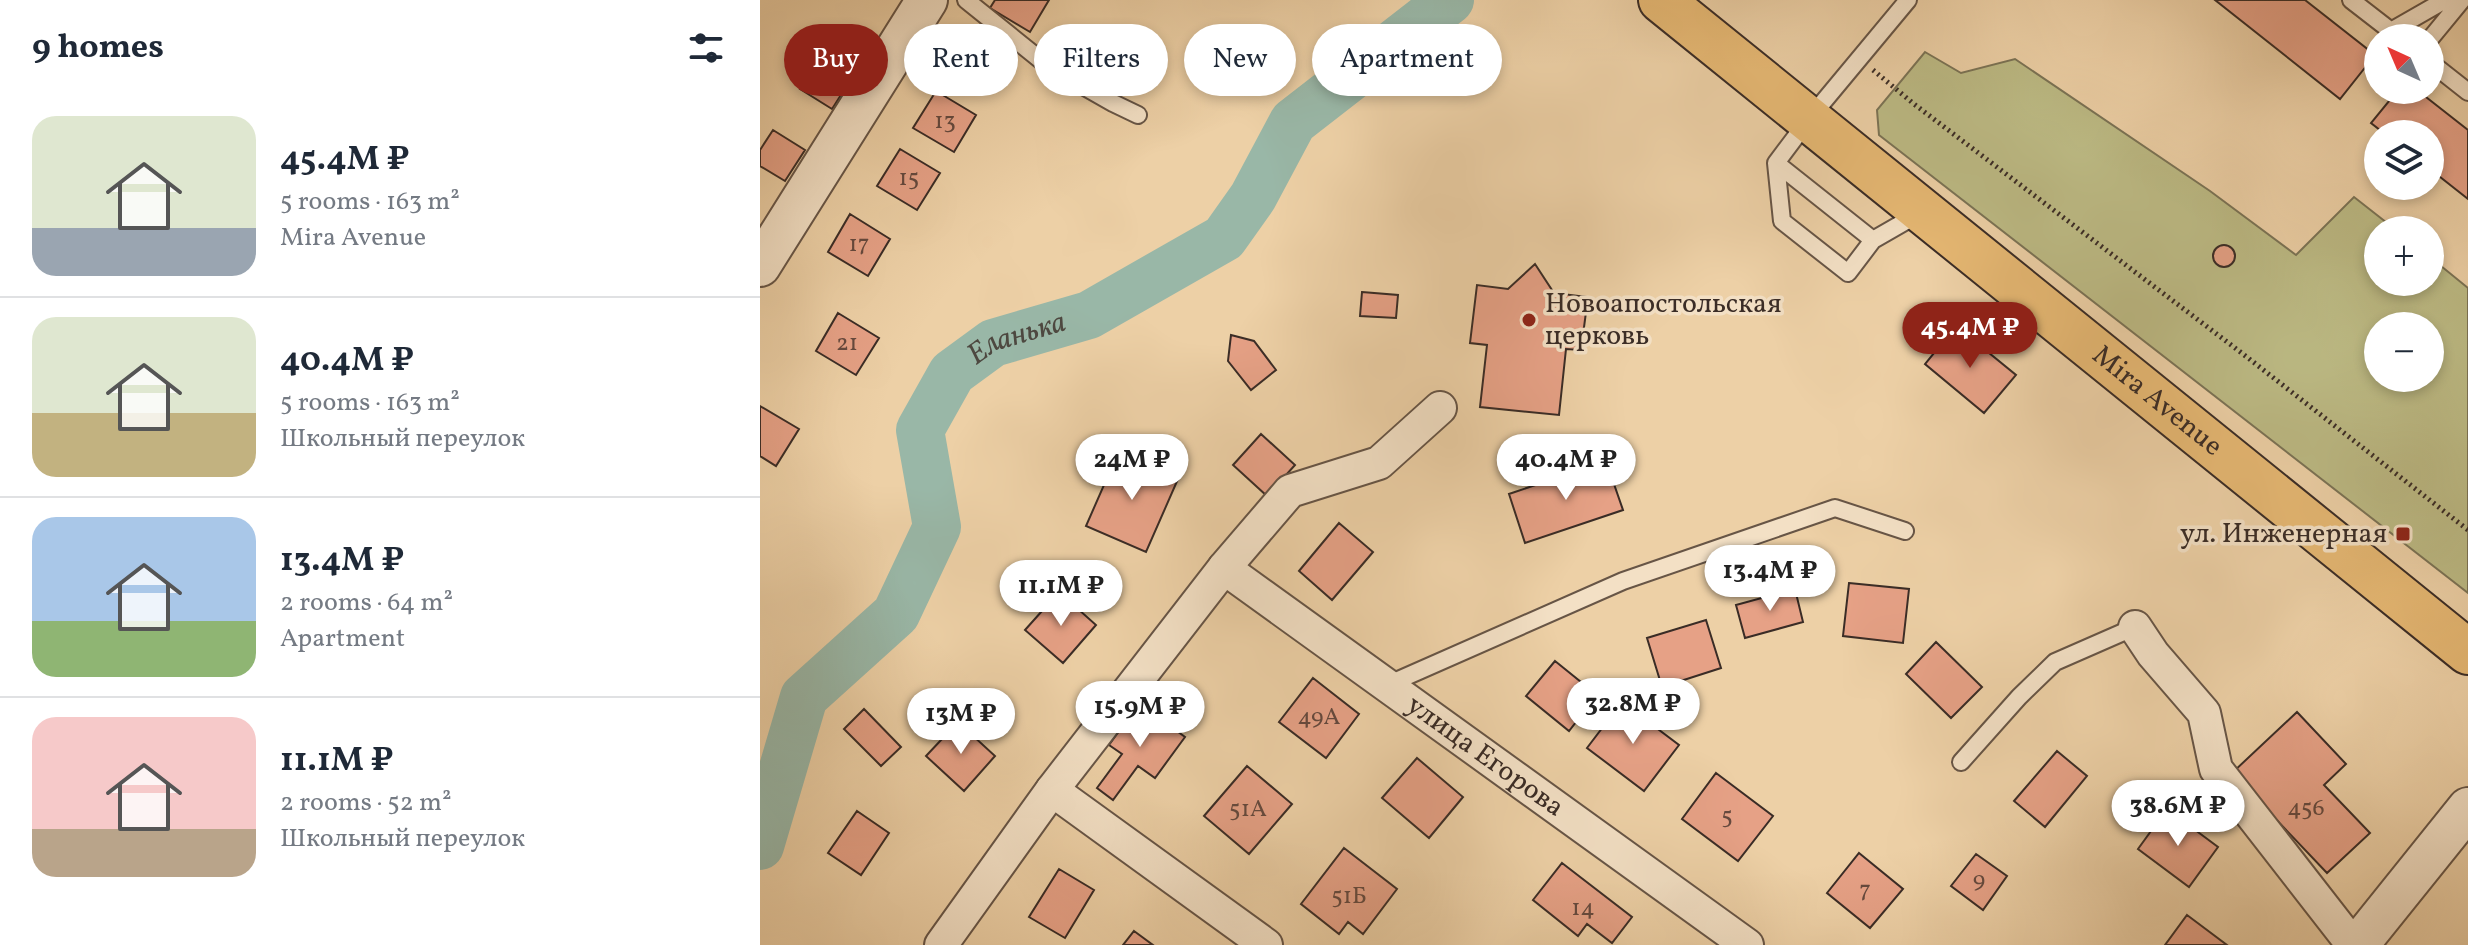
<!DOCTYPE html>
<html lang="en">
<head>
<meta charset="utf-8">
<style>
  body { margin:0; font-family:Vollkorn,serif; background:#f2f2f3; color:#1f2937; height:100vh; display:flex; flex-direction:column; font-size:30px; white-space:nowrap }
  * { box-sizing:border-box; margin:0 }
  p { font-size:26px; color:#747a83 }
  .icon { flex:none; width:44px; height:44px; fill:none; stroke:currentColor; stroke-width:2; stroke-linecap:round; stroke-linejoin:round }
  .map { position:relative; flex:1; overflow:hidden }
  .sheet { display:flex; flex-direction:column; background:#fff; width:760px }
  .sheet>* { flex:none }
  .banner { position:absolute; left:24px; top:24px; width:760px; height:72px; display:flex; gap:16px }
  .needle { width:52px; rotate:316deg }
  .fabs { position:absolute; left:1604px; top:24px; display:grid; gap:16px }
  .fabs a { display:grid; place-items:center; width:80px; height:80px; border-radius:50%; background:#fff; box-shadow:0 4px 12px #0003; font-size:40px }
  .price { position:absolute; translate:-50% -68px; padding:0 18px; border-radius:28px; background:#fff; color:#222; font-size:26px; line-height:52px; filter:drop-shadow(0 2px 4px #0008) }
  .price::after { content:''; position:absolute; left:50%; top:48px; width:24px; height:18px; margin-left:-12px; background:inherit; clip-path:polygon(0 0,100% 0,50% 100%) }
  .price.current { background:#8f2418; color:#fff }
  ul { padding:0; list-style:none }
  li { display:flex; align-items:center; gap:24px; height:200px; padding:0 32px }
  li+li { border-top:2px solid #e0e1e3 }
  li span { display:grid; place-items:center; flex:none; width:224px; height:160px; border-radius:24px; color:#555 }
  li>.icon { margin-inline-start:auto }
  span .icon { width:96px; height:96px; fill:#fffc; stroke-width:1 }
  li b { font-size:34px }
  h2 { display:flex; justify-content:space-between; align-items:center; height:96px; padding:0 32px; font-size:34px }
  .chip { padding:0 28px; border-radius:36px; background:#fff; box-shadow:0 4px 12px #0003; font-size:28px; line-height:72px }
  .chip.current { background:#8f2418; color:#fff }
  main { display:flex; flex:1; min-height:0 }
  .map>svg:first-child { display:block }
</style>
</head>
<body>
<main>
<section class="sheet">
<h2>9 homes<svg class="icon" aria-label="filters" viewBox="0 0 24 24"><path d="M4 7h16M4 17h16"/><circle cx="9" cy="7" r="2"/><circle cx="15" cy="17" r="2"/></svg></h2>
<ul>
<li><span style="background:linear-gradient(#dfe7d0 70%,#9aa5b1 0)"><svg class="icon" aria-label="home" viewBox="0 0 24 24"><path d="M3 11l9-7 9 7M6 9v11h12V9"/></svg></span><div><b>45.4M ₽</b><p>5 rooms · 163 m²</p><p>Mira Avenue</p></div></li>
<li><span style="background:linear-gradient(#dfe7d0 60%,#c2b280 0)"><svg class="icon" aria-label="home" viewBox="0 0 24 24"><path d="M3 11l9-7 9 7M6 9v11h12V9"/></svg></span><div><b>40.4M ₽</b><p>5 rooms · 163 m²</p><p>Школьный переулок</p></div></li>
<li><span style="background:linear-gradient(#a9c7e8 65%,#8fb573 0)"><svg class="icon" aria-label="home" viewBox="0 0 24 24"><path d="M3 11l9-7 9 7M6 9v11h12V9"/></svg></span><div><b>13.4M ₽</b><p>2 rooms · 64 m²</p><p>Apartment</p></div></li>
<li><span style="background:linear-gradient(#f6c9c9 70%,#b9a48a 0)"><svg class="icon" aria-label="home" viewBox="0 0 24 24"><path d="M3 11l9-7 9 7M6 9v11h12V9"/></svg></span><div><b>11.1M ₽</b><p>2 rooms · 52 m²</p><p>Школьный переулок</p></div></li>
</ul>
</section>
<div class="map">
<svg width="1708" height="945" viewBox="0 0 1708 945">
  <rect width="100%" height="100%" fill="#edd0a6"/>
  <filter id="stains"><feTurbulence type="fractalNoise" baseFrequency=".0025" numOctaves="4"/><feColorMatrix values="0 0 0 0 .2 0 0 0 0 .09 0 0 0 0 .02 0 0 0 .5 -.17"/></filter>
  <radialGradient id="worn" r=".72"><stop offset=".6" stop-color="#630" stop-opacity="0"/><stop offset="1" stop-color="#630" stop-opacity=".3"/></radialGradient>
  <!-- green -->
  <path fill="#bcba84" stroke="#7b7355" stroke-width="2" fill-rule="evenodd" d="M1165,52l36,21 54,-14 195,132 86,64 58,-58 42,33h-18v52h52v-25l38,31v305l-589,-458 -2,-25zM1618,326h52v52h-52z"/>
  <g fill="none" stroke-linecap="round" stroke-linejoin="round">
    <!-- river -->
    <path stroke="#99b7a7" stroke-width="48" id="s1" d="M0,846l44,-149 92,-83 41,-87 -17,-97 32,-57 41,-30 96,-28 135,-77 29,-41 40,-75 157,-122"/>
  </g>
  <!-- building -->
  <path fill="#e6a186" stroke="#3a2c26" stroke-width="2" d="M235,0h54l-19,32 -40,-24z
    M1455,0h90l70,55 -35,44z
    M212,29l40,24 -22,37 -40,-24z
    M340,34l20,16 -21,25 -19,-15z
    M62,56l31,20 -21,33 -32,-20z
    M1638,90h19l51,40v69l-38,-30v-35h-45l-14,-11z
    M176,91l40,24 -22,37 -41,-24z
    M13,130l32,20 -20,31 -25,-15v-16z
    M140,149l40,24 -23,37 -40,-24z
    M90,214l40,25 -22,37 -40,-24z
    M1453 256a11 11 0 1 1 22 0a11 11 0 1 1-22 0Z
    M775,264l19,29 34,4 -7,53 -15,-1 -7,66 -79,-8 7,-62 -17,-2 7,-58 31,4z
    M602,292l36,3 -2,23 -36,-2z
    M78,313l41,25 -23,37 -40,-24z
    M1196,326l60,49 -32,38 -59,-49z
    M471,335l23,6 22,29 -25,20 -23,-29z
    M0,406l39,23 -23,37 -16,-10z
    M501,434l34,31 -28,31 -34,-31z
    M358,453l60,26 -32,73 -60,-26z
    M846,461l17,49 -98,33 -16,-49z
    M579,523l34,29 -41,48 -33,-29z
    M1089,583l60,6 -6,54 -60,-7z
    M1035,589l8,33 -58,16 -9,-33z
    M299,592l37,33 -33,38 -38,-33z
    M946,620l15,48 -59,19 -15,-49z
    M1176,642l46,45 -31,31 -45,-44z
    M795,661l42,34 -28,36 -43,-35z
    M553,678l46,36 -33,44 -47,-36z
    M862,702l57,43 -35,46 -57,-43z
    M379,703l46,34 -30,41 -17,-12 -25,34 -16,-12 25,-34 -13,-9z
    M104,709l37,38 -20,19 -37,-37z
    M1537,712l49,52 -22,21 46,48 -43,40 -95,-100z
    M198,722l37,34 -31,35 -38,-35z
    M1297,751l30,25 -42,51 -31,-26z
    M657,758l46,39 -34,41 -47,-40z
    M487,766l45,38 -43,50 -45,-38z
    M956,773l57,43 -35,45 -56,-42z
    M1407,809l51,38 -29,40 -51,-38z
    M97,811l32,22 -28,42 -33,-22z
    M584,848l53,41 -34,45 -15,-12 -9,12 -38,-30z
    M1099,853l44,36 -33,39 -43,-35z
    M1216,854l31,22 -24,34 -32,-24z
    M802,863l70,54 -20,26 -25,-19 -9,12 -45,-36z
    M299,869l35,21 -29,48 -36,-21z
    M1427,915l40,30h-62z
    M374,931l19,14h-30z"/>
  <g fill="none" stroke-linecap="round" stroke-linejoin="round">
    <!-- service casing -->
    <g stroke="#675546" stroke-width="20">
      <path id="service" d="M206,0l82,66 65,37 25,12
        M1591,0l40,31 54,-31
        M1670,39l32,-39
        M1670,62l38,30
        M1016,163l97,77 47,-27
        M1113,240l-25,33 -66,-52 -6,-58 33,-44 99,-119
        M627,685l236,-104 212,-73 70,23
        M1201,762l58,-65 36,-35 80,-35"/>
    </g>
    <!-- minor casing -->
    <g stroke="#675546" stroke-width="36">
      <g id="minor">
        <path id="s2" d="M464,568l523,377"/>
        <path d="M1375,627l18,27 51,59 12,56 137,176"/>
        <path d="M292,790l214,155"/>
        <path d="M181,945l111,-155 172,-222 66,-77 89,-28 61,-55"/>
      </g>
    </g>
    <!-- tertiary casing -->
    <g stroke="#675546" stroke-width="44">
      <path id="tertiary" d="M0,266l167,-266
        M1598,945l110,-137"/>
    </g>
    <!-- primary casing -->
    <g stroke="#3a2c26" stroke-width="48">
      <g id="primary">
        <path id="s3" d="M901,0l807,652"/>
      </g>
    </g>
    <!-- path -->
    <path stroke="#3a2c26" stroke-width="5" stroke-dasharray="2 4" stroke-linecap="butt" d="M1113,70l41,34 329,250 225,176"/>
    <!-- service -->
    <use href="#service" stroke="#f3e0c5" stroke-width="16"/>
    <!-- minor -->
    <use href="#minor" stroke="#f3e0c5" stroke-width="32"/>
    <!-- tertiary -->
    <use href="#tertiary" stroke="#f3e0c5" stroke-width="40"/>
    <!-- primary -->
    <use href="#primary" stroke="#e6b873" stroke-width="44"/>
  </g>
  <!-- markers -->
  <g fill="#8f2418" stroke="#f3e0c5" stroke-width="3">
    <circle cx="769" cy="320" r="8"/>
    <rect x="1635" y="526" width="16" height="16" rx="4"/>
  </g>
  <g text-anchor="middle" dominant-baseline="central" stroke-width="7" stroke-linejoin="round" paint-order="stroke">
    <!-- number labels -->
    <g font-size="24" fill="#65493e">
      <text x="185" y="122">13</text>
      <text x="149" y="179">15</text>
      <text x="99" y="245">17</text>
      <text x="87" y="344">21</text>
      <text x="559" y="718">49А</text>
      <text x="1546" y="809">456</text>
      <text x="488" y="810">51А</text>
      <text x="967" y="817">5</text>
      <text x="1219" y="881">9</text>
      <text x="1105" y="891">7</text>
      <text x="589" y="897">51Б</text>
      <text x="823" y="909">14</text>
    </g>
    <!-- poi labels -->
    <g font-size="28" fill="#3a2c26" stroke="#f3e0c5" text-anchor="start">
      <text x="785" y="304">Новоапостольская<tspan x="785" dy="32">церковь</tspan></text>
      <text x="1627" y="534" text-anchor="end">ул. Инженерная</text>
    </g>
    <!-- street labels -->
    <g font-size="28" fill="#3a2c26" stroke="#f3e0c5">
      <text stroke="none"><textPath href="#s3" startOffset="638">Mira Avenue</textPath></text>
      <text stroke="none"><textPath href="#s2" startOffset="322">улица Егорова</textPath></text>
    </g>
    <!-- water labels -->
    <g font-size="30" font-style="italic" fill="#4d4840" stroke="#f3e0c5">
      <text stroke="none"><textPath href="#s1" startOffset="614">Еланька</textPath></text>
    </g>
  </g>
  <rect width="100%" height="100%" filter="url(#stains)"/>
  <rect width="100%" height="100%" fill="url(#worn)"/>
</svg>
<div class="fabs">
<a><svg class="needle" viewBox="-14 -14 28 28"><path d="M0-13l5 13h-10z" fill="#e53935"/><path d="M0 13l5-13h-10z" fill="#747a83"/></svg></a>
<a><svg class="icon" aria-label="layers" viewBox="0 0 24 24"><path d="M12 4l9 5-9 5-9-5zM3 14l9 5 9-5"/></svg></a>
<a>+</a>
<a>−</a>
</div>
<b class="price current" style="left:1210px;top:370px">45.4M ₽</b>
<b class="price" style="left:372px;top:502px">24M ₽</b>
<b class="price" style="left:806px;top:502px">40.4M ₽</b>
<b class="price" style="left:1010px;top:613px">13.4M ₽</b>
<b class="price" style="left:301px;top:628px">11.1M ₽</b>
<b class="price" style="left:873px;top:746px">32.8M ₽</b>
<b class="price" style="left:380px;top:749px">15.9M ₽</b>
<b class="price" style="left:201px;top:756px">13M ₽</b>
<b class="price" style="left:1418px;top:848px">38.6M ₽</b>
<div class="banner">
<a class="chip current">Buy</a>
<a class="chip">Rent</a>
<a class="chip">Filters</a>
<a class="chip">New</a>
<a class="chip">Apartment</a>
</div>
</div>
</main>
</body>
</html>
